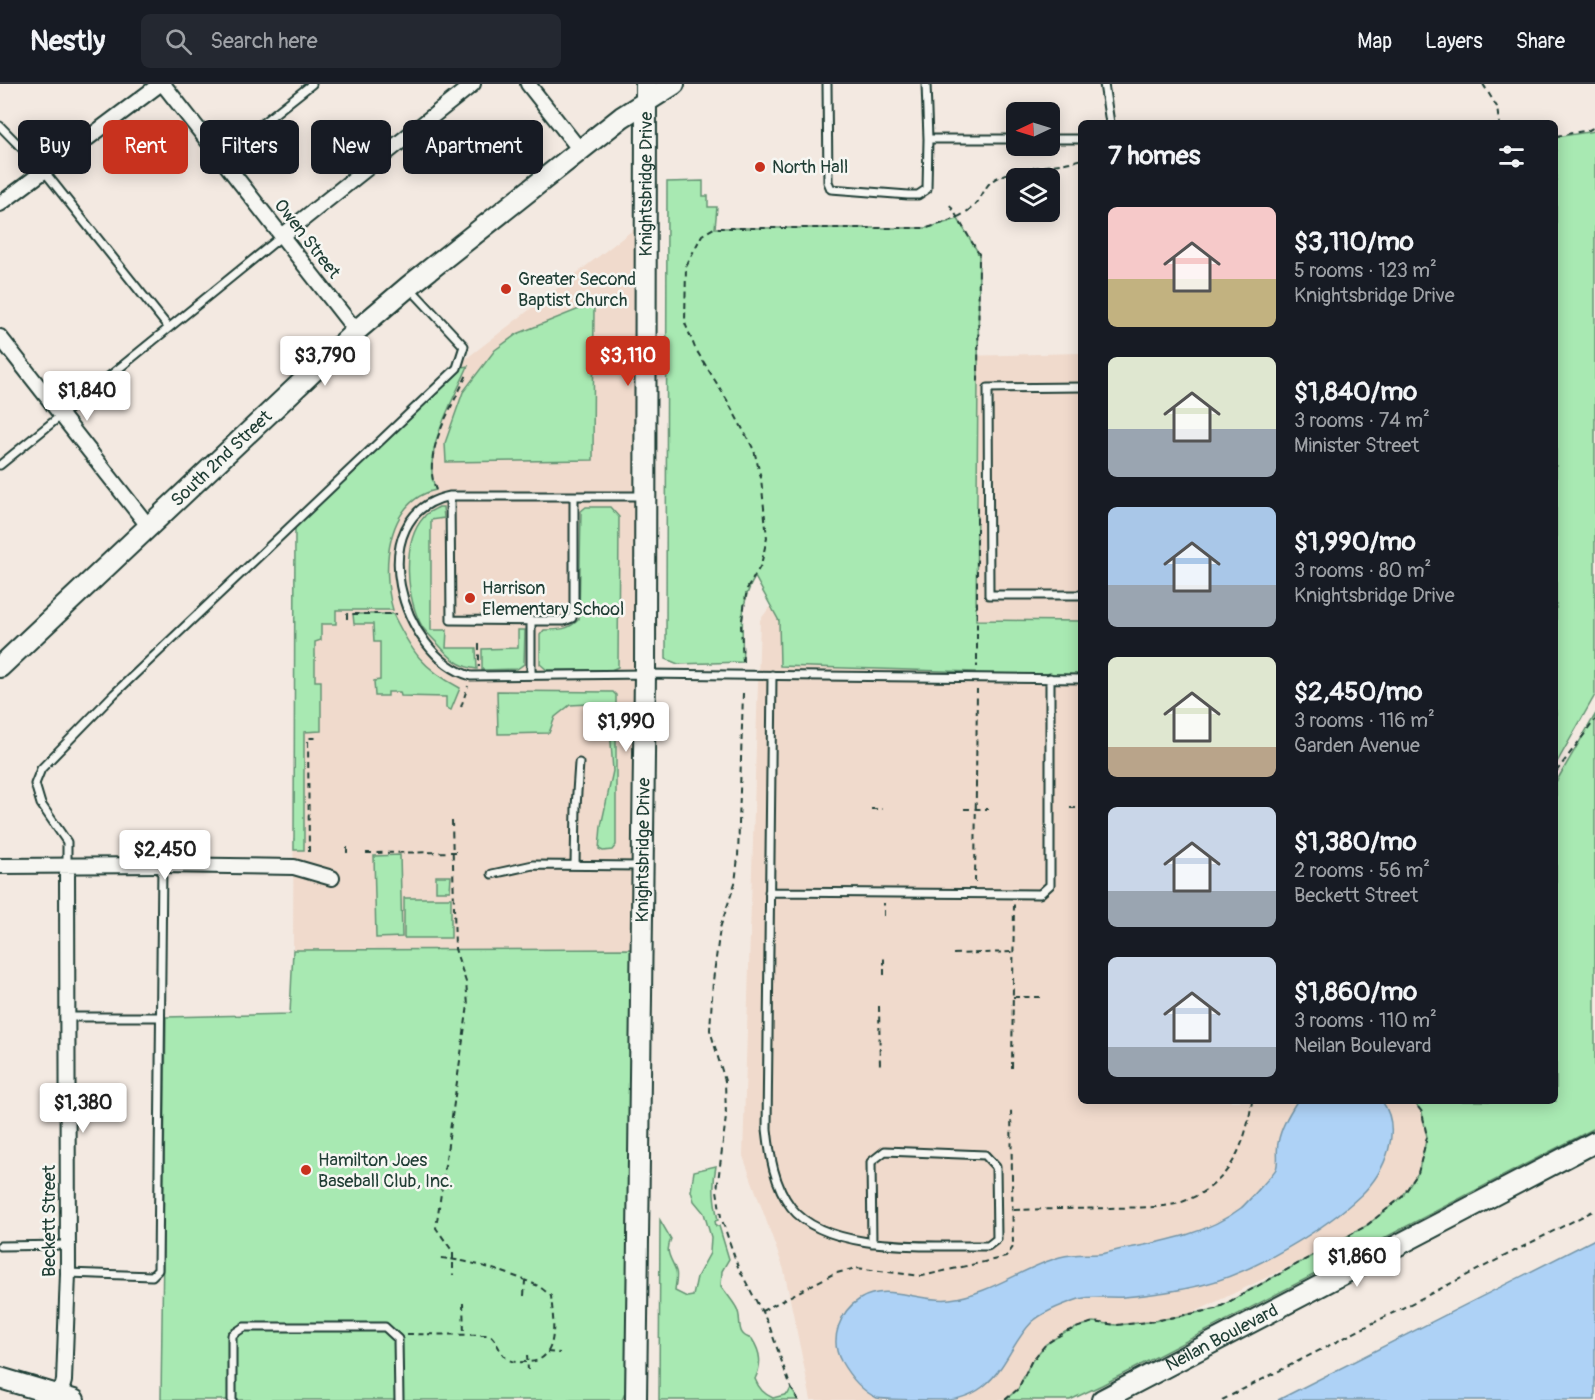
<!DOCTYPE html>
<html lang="en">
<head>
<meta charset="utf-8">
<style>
  body { margin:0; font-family:Pangolin,sans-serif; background:#242831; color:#f1f3f6; height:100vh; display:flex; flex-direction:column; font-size:22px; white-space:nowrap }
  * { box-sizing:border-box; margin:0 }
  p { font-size:20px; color:#9ea1a6 }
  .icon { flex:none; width:33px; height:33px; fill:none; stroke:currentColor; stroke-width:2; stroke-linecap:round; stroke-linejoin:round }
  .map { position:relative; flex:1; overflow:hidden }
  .side { position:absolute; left:1078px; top:36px; width:480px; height:984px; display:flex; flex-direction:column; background:#171b24; border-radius:9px; box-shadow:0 3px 15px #0003 }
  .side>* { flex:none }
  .banner { position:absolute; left:18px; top:36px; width:570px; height:54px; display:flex; gap:12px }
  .needle { width:39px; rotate:266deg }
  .tools { position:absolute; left:1006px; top:18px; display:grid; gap:12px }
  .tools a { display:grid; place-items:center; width:54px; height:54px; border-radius:9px; background:#171b24; box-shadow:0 3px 15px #0003; font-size:30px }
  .price { position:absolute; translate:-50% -51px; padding:0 14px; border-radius:6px; background:#fff; color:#222; font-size:20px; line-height:39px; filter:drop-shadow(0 2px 3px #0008) }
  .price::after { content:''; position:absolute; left:50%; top:36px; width:18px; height:14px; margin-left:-9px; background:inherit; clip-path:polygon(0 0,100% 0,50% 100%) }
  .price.on { background:#c8321e; color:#fff }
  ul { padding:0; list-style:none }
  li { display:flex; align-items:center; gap:18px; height:150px; padding:0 30px }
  li span { display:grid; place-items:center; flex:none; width:168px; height:120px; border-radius:9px; color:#555 }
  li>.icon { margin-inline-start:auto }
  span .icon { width:72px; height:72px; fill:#fffc; stroke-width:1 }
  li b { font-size:26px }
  h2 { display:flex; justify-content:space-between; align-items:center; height:72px; padding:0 30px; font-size:26px }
  .tag { padding:0 21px; border-radius:9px; background:#171b24; box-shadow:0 3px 15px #0003; font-size:21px; line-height:54px }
  .tag.on { background:#c8321e; color:#fff }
  header { display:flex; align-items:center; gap:36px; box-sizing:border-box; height:84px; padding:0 30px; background:#171b24; border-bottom:2px solid #363941 }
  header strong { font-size:28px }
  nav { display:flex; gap:33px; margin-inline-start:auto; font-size:21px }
  .search { width:420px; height:54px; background:#242831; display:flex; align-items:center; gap:15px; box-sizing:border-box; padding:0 21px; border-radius:9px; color:#9ea1a6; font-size:22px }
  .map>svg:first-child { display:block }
</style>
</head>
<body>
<header>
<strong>Nestly</strong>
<div class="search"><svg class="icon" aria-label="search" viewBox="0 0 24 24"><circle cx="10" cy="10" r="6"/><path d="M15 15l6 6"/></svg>Search here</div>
<nav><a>Map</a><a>Layers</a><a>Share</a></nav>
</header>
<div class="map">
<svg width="1595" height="1316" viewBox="0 0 1595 1316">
  <rect width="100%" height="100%" fill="#f3e9e1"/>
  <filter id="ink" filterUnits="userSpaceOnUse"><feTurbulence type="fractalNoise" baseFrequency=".0167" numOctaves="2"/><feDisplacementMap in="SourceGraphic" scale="12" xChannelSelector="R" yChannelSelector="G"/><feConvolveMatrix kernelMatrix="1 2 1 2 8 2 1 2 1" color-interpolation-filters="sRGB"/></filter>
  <g filter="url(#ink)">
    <!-- built -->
    <path fill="#f0dacc" d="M647,135l-5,730 -349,1 2,-428 172,-164z
      M1081,269l1,748h371l4,85 -445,214h-201l-27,-130 -41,-114 17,-536 202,-264z"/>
    <!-- green -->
    <path fill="#a8e9b2" stroke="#649373" stroke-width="1.5" d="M1595,47v564l-39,69v-627z
      M703,97v15h5v11h9l-2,21h212l31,-9 21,35 -3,366 105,1v58h-106v-7l-195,-6 -1,-45 -24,-44c-16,25 -13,56 -12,85l-65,2 -12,-5 1,-477z
      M594,219l-1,157 -147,2 -1,-19 18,-51 32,-42 22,-16z
      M468,282c-14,34 -48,88 -32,124 -50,11 -55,79 -43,120h-57v14h-15v16l-6,2v39h6v50l-17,1v118h-10l1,-328 162,-154z
      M439,423h4l1,11 -13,2v110h16l-1,18h30l1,21c-18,-2 -27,-11 -38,-24 -5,-5 -11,-11 -16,-17 -17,-27 -22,-86 1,-111 3,-5 10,-7 15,-10z
      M586,423h24l9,10 -1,150 -7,3h-64l-7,-6v-29l4,-5c15,0 25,0 35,-11l2,-108z
      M353,530h40c19,38 29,54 67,74l-9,22 -5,-2v-11l-45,-1 -1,-4h-12v4h-13l-1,-15 6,-1v-38h-6l-1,-18h-19z
      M518,546h7l-1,34 -7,5 -35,1v-21l36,-1z
      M497,607l116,1 3,3v150l-4,5 -9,1 -4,-2 2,-23 12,-55 -3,-43 -4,-14 -17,-10 -19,1 -15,12 -6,16 -51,1z
      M1595,631v413l-493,257 -32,15h-65l13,-11 13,-27 15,-18 19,-12 28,-10 23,3 33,-3 67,-13 150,-83 36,-29 16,-24 9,-36 -5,-25 -9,-11h143v-319z
      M400,771l2,82 -26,1 -2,-82z
      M436,792h15l-1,15h-14z
      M404,814h47v40h-47z
      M642,865l-5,416 -15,35h-461l5,-383 124,-3 3,-64z
      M716,1082c-4,20 -2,35 2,54l-3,1 1,5h3l10,33 -7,12 -1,15c5,7 11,14 15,21 8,13 -3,27 16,32 9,14 10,25 3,40 4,10 9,15 18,19l15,-4 3,-6 7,12h-139l1,-180 11,19c-7,14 1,20 5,32 2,6 -1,14 -1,20l12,6 6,-1 4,-19 13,-24 1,-16 -7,-24 -10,-12 -3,-10 3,-20z"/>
    <!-- water -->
    <path fill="#aed2f6" stroke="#7596a8" stroke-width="1.5" d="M1297,1017h85c21,29 3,71 -21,94 -37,35 -109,78 -159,90 -25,6 -52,10 -78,12 -14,1 -32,-2 -45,2 -15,5 -36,13 -47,23 -19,19 -26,46 -47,63 -9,8 -24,14 -36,15 -12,0 -63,0 -72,-2 -15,-7 -28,-23 -36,-37 -12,-22 -1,-50 19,-62 27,-17 61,4 90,0 40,-5 72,-31 110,-42 16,-4 24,-2 39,-3 6,0 13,-3 19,-4 43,-8 88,-15 123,-42 4,-3 33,-35 35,-39 3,-7 0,-19 2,-26 3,-16 11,-29 19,-42z
      M1595,1155v161h-317z"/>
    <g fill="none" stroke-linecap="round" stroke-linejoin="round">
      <!-- lane casing -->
      <g stroke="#1f3d34" stroke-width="11">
        <path id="lane" d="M827,0l1,98 3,7 77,6h10l9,-6 1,-50 -2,-55
          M1104,0l6,39
          M0,42l44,45 125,157
          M928,55h89
          M1050,55h32
          M220,73l92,-73
          M1082,303l-94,1 1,207h93
          M0,381l282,-229
          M450,412l1,124 113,1 8,-3 2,-10v-112
          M643,412h-193c-90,18 -49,161 21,180l174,-2 437,5
          M531,591v-54
          M772,591l-5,454c3,27 7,56 24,78 36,47 143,38 197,39l9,-7 -1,-72 -11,-12 -100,-4 -14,11 1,81
          M575,781l1,-58 3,-44
          M67,783v-25l-26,-38 -6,-20 6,-15 73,-75 343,-326 7,-22 -55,-59
          M492,790l41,-9 108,1
          M769,808l271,2 10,-9v-207
          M68,933h92
          M0,1162l67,-1
          M68,1189l84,3 6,-6 4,-405
          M232,1316v-65l12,-8h141l13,12 1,61"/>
      </g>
      <!-- street casing -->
      <g stroke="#1f3d34" stroke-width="18">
        <path id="street" d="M163,0l193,247
          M528,0l52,66
          M0,120l160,-120
          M282,152l191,-152
          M0,253l149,190
          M0,782l162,-1 132,2 38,11
          M60,1311l4,-14 4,-108 -1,-406"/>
      </g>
      <!-- secondary casing -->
      <g stroke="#1f3d34" stroke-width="24">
        <g id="secondary">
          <path id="s1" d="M0,583l356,-336 53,-45 213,-169 52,-33"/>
          <path d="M0,1294l74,22"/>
          <path id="s2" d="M636,1316l9,-726 1,-590"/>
          <path id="s3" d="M1102,1316l493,-258"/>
        </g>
      </g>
      <!-- path -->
      <path stroke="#1f3d34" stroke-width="2" stroke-dasharray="6 4.5" stroke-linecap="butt" d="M1483,0l14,23 2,16
        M1556,52l33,-6 6,-3
        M950,121l29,49 -1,131
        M436,406c-16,-37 18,-85 32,-118
        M977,423v160
        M347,535v-5h50
        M479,560v23
        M743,578l-2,-36 6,-37 14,-24 6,-27 -6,-60 -7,-28 -27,-50 -32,-52 -10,-25 1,-57 16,-31 12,-7h213c19,-6 35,-10 49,-24 6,-7 9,-18 16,-23 17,-14 66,-14 90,-22
        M743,609l-5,164 -3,26 -15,45 -7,53 -3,49 15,51 1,36 -9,73 4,27 17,50 31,58 22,63 7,12
        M461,623l7,-21
        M1556,688l39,-52
        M1070,724h12
        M871,725h11
        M964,725h24
        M452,737l3,128 11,33 2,23 -32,223 17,24v23
        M309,768l-1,-114h8
        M347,769v-9
        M366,769l93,-1
        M975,798l2,-193
        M884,832v-13
        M953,870l60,-2
        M884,891v-18
        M1013,913h31
        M879,922l1,62
        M1012,984l2,-165
        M1014,1126c32,-1 64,-1 96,-2 22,-1 48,1 69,-5 49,-16 66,-54 73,-102
        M524,1212l1,-15
        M463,1219l1,31
        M762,1227l71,-37 23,-6 66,8 84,-19 7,-10 -2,-139
        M407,1250l83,1c8,7 10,20 19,25 6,3 12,2 19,2 33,-1 25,-44 23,-66 -5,-4 -10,-9 -15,-11 -23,-11 -74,-27 -99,-27
        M547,1268l13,1
        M527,1271l1,15
        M1005,1316l13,-11 13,-27 15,-18 19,-12 28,-10 23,3 33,-3 67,-13 150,-83 36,-29 16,-24 9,-36 -5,-25 -9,-11
        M1222,1316l373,-190"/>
      <!-- lane -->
      <use href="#lane" stroke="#f6f6f2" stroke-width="7"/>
      <!-- street -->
      <use href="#street" stroke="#f6f6f2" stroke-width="14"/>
      <!-- secondary -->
      <use href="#secondary" stroke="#f6f6f2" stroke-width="20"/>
    </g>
  </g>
  <!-- markers -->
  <g fill="#c8321e" stroke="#f6f6f2" stroke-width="2">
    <circle cx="760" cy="83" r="6"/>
    <circle cx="506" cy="205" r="6"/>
    <circle cx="470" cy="514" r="6"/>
    <circle cx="306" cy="1086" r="6"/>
  </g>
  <g text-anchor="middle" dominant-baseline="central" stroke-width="5" stroke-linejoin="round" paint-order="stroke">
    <!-- poi labels -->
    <g font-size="18" fill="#1f3d34" stroke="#f6f6f2" text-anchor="start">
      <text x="772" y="83">North Hall</text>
      <text x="518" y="195">Greater Second<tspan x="518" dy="21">Baptist Church</tspan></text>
      <text x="482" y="504">Harrison<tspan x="482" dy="21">Elementary School</tspan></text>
      <text x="318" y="1076">Hamilton Joes<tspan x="318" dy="21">Baseball Club, Inc.</tspan></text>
    </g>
    <!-- street labels -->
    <g font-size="18" fill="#1f3d34" stroke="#f6f6f2">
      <text stroke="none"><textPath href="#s2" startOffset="1216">Knightsbridge Drive</textPath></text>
      <text transform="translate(307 155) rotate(52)">Owen Street</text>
      <text stroke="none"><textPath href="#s1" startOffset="304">South 2nd Street</textPath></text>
      <text stroke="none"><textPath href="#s2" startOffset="550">Knightsbridge Drive</textPath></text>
      <text transform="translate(49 1137) rotate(-90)">Beckett Street</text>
      <text stroke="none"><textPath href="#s3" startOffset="135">Neilan Boulevard</textPath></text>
    </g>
  </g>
</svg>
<div class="tools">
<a><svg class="needle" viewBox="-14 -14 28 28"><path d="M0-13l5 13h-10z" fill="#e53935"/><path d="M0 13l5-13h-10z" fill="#9ea1a6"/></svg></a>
<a><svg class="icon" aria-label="layers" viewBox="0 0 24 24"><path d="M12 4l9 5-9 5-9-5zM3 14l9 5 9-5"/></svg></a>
</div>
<b class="price" style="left:325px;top:303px">$3,790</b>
<b class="price on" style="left:628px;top:303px">$3,110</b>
<b class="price" style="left:87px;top:338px">$1,840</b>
<b class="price" style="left:626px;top:669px">$1,990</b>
<b class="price" style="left:165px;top:797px">$2,450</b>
<b class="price" style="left:83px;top:1050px">$1,380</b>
<b class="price" style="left:1357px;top:1204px">$1,860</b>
<div class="banner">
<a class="tag">Buy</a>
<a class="tag on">Rent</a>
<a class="tag">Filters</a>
<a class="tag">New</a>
<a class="tag">Apartment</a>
</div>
<section class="side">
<h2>7 homes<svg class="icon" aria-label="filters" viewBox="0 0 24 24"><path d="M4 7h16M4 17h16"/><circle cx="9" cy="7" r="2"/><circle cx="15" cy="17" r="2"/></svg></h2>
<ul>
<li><span style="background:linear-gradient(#f6c9c9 60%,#c2b280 0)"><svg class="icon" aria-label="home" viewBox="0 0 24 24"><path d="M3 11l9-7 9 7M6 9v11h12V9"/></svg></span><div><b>$3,110/mo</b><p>5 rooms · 123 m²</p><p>Knightsbridge Drive</p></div></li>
<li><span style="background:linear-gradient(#dfe7d0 60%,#9aa5b1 0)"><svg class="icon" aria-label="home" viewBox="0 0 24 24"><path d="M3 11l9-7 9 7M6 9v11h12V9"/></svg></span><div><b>$1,840/mo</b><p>3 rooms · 74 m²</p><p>Minister Street</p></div></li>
<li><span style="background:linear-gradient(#a9c7e8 65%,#9aa5b1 0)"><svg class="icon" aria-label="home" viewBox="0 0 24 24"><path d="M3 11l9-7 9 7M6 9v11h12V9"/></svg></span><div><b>$1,990/mo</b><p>3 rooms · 80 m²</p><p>Knightsbridge Drive</p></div></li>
<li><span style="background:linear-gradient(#dfe7d0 75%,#b9a48a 0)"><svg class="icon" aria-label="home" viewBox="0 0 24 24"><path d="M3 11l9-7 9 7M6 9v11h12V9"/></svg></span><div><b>$2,450/mo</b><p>3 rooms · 116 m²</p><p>Garden Avenue</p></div></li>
<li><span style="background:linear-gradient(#c9d6e8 70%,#9aa5b1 0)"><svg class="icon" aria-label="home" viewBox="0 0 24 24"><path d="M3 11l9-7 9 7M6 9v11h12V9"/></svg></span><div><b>$1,380/mo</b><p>2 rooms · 56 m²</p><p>Beckett Street</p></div></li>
<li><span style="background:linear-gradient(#c9d6e8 75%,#9aa5b1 0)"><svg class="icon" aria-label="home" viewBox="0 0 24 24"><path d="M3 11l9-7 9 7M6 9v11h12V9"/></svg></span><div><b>$1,860/mo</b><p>3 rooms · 110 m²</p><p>Neilan Boulevard</p></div></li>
</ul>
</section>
</div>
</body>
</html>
